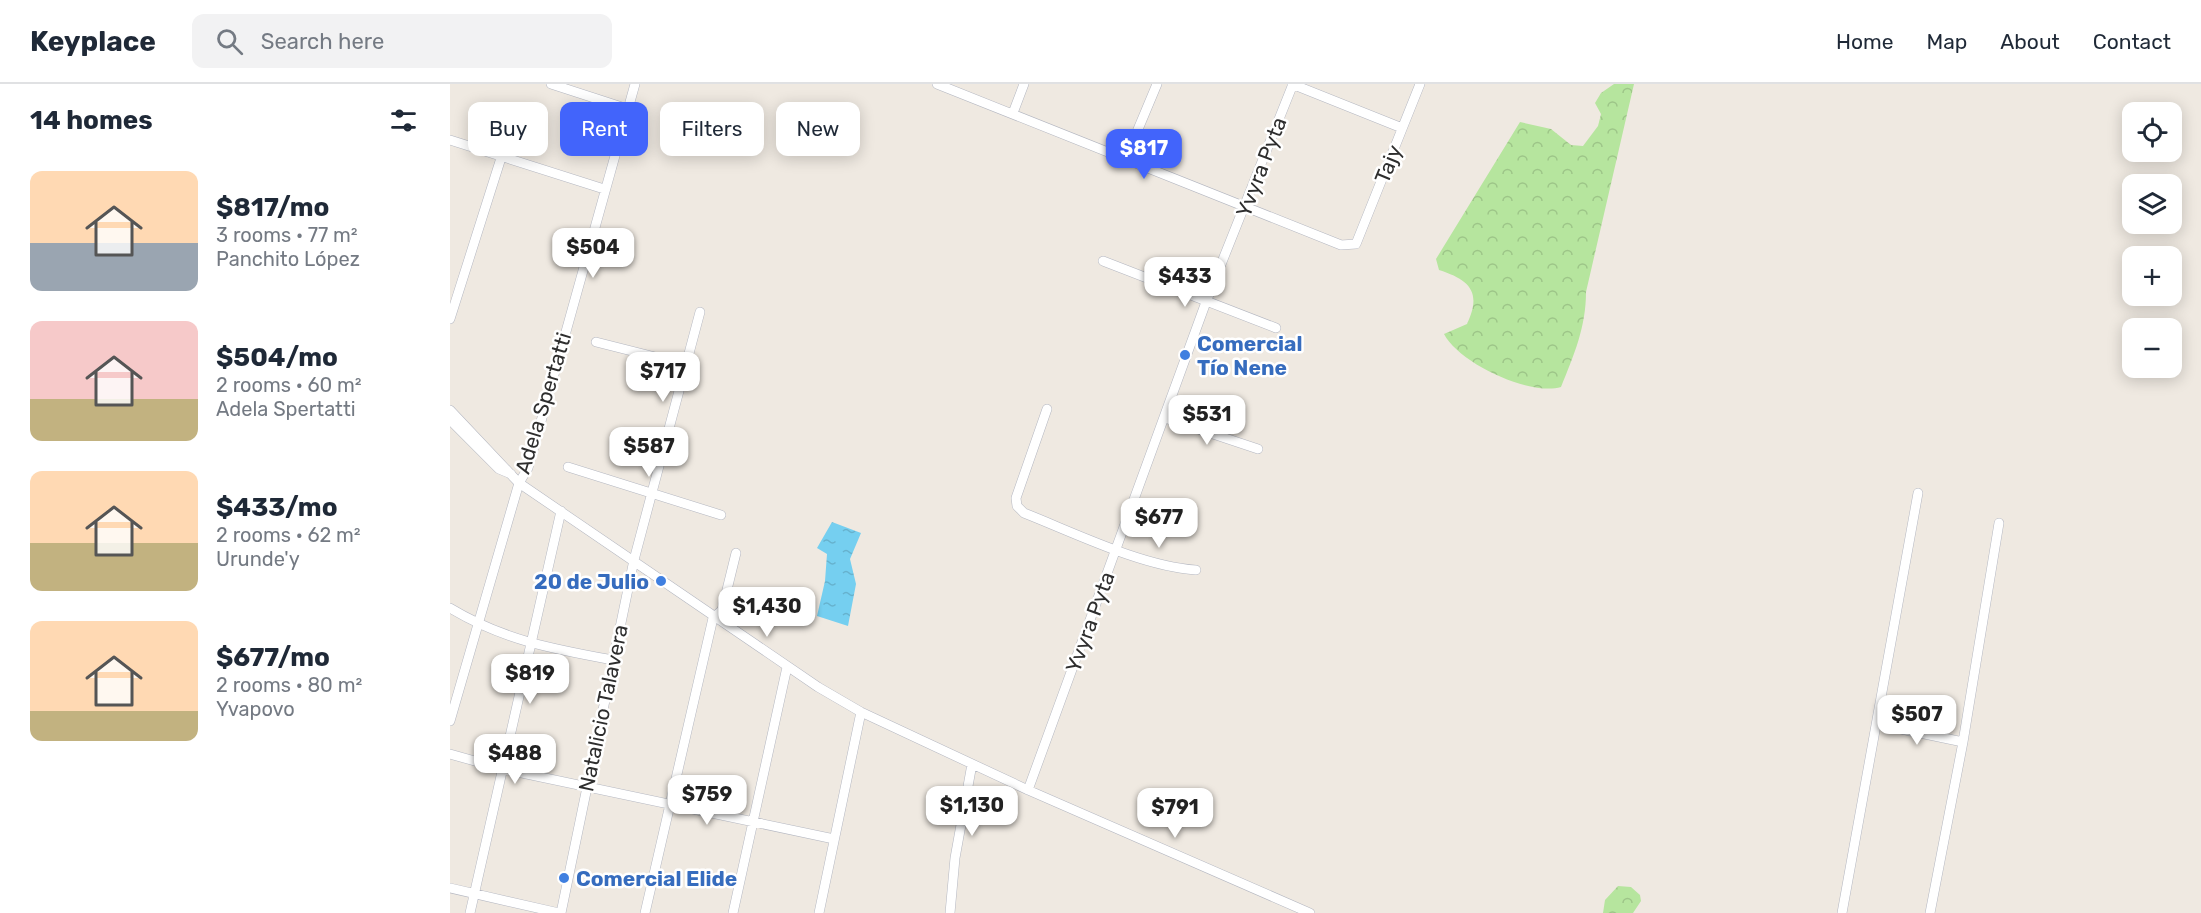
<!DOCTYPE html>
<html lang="en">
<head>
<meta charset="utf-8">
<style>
  body { margin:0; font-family:Rubik,sans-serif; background:#f2f2f3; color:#1f2937; height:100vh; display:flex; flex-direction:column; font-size:22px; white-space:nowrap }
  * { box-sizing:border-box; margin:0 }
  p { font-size:20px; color:#747a83 }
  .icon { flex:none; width:33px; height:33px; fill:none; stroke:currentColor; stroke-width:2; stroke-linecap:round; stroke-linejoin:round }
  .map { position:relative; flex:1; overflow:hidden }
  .panel { display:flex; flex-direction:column; background:#fff; width:450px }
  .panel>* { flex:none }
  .banner { position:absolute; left:18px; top:18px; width:570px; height:54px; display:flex; gap:12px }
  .buttons { position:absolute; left:1672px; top:18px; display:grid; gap:12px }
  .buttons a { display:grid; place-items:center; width:60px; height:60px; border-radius:12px; background:#fff; box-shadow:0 3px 15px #0003; font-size:30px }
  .price { position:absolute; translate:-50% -51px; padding:0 14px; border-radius:12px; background:#fff; color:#222; font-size:20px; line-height:39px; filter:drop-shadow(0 2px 3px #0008) }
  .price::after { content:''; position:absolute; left:50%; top:36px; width:18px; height:14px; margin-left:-9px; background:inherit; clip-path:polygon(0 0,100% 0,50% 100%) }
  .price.on { background:#4264fb; color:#fff }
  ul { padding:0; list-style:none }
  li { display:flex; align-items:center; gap:18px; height:150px; padding:0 30px }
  li span { display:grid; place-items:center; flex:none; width:168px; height:120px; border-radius:12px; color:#555 }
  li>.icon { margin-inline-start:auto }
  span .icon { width:72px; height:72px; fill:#fffc; stroke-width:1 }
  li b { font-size:26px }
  h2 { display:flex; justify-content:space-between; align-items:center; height:72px; padding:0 30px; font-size:26px }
  .tag { padding:0 21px; border-radius:12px; background:#fff; box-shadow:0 3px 15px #0003; font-size:21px; line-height:54px }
  .tag.on { background:#4264fb; color:#fff }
  header { display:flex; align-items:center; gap:36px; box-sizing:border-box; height:84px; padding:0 30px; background:#fff; border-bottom:2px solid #e0e1e3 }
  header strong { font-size:28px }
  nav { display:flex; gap:33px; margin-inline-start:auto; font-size:21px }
  .search { width:420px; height:54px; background:#f2f2f3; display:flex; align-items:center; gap:15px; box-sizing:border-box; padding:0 21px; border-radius:12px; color:#747a83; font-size:22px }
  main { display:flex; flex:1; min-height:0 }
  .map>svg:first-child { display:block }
</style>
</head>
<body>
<header>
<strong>Keyplace</strong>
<div class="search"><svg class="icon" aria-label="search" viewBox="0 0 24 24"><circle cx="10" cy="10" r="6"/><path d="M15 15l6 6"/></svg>Search here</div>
<nav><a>Home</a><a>Map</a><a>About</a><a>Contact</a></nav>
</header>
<main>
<section class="panel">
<h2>14 homes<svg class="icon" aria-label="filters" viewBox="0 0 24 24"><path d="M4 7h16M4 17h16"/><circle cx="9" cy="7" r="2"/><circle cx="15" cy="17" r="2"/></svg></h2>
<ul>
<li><span style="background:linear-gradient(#ffd9b3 60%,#9aa5b1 0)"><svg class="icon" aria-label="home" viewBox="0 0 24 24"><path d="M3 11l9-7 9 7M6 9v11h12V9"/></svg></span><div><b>$817/mo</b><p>3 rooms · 77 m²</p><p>Panchito López</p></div></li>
<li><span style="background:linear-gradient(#f6c9c9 65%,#c2b280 0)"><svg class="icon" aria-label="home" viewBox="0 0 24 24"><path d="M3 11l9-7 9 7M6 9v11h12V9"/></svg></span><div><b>$504/mo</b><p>2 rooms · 60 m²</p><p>Adela Spertatti</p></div></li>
<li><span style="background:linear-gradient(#ffd9b3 60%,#c2b280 0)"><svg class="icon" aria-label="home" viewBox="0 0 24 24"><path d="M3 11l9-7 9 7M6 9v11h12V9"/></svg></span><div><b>$433/mo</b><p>2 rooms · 62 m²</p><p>Urunde'y</p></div></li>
<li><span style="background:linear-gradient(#ffd9b3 75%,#c2b280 0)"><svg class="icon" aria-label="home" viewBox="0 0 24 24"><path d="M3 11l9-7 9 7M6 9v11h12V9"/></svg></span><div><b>$677/mo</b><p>2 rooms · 80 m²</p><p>Yvapovo</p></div></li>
</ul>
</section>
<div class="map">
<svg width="1751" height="829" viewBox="0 0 1751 829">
  <defs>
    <pattern id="forest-crowns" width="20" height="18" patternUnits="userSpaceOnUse" patternTransform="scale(1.5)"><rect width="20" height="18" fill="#b6e59e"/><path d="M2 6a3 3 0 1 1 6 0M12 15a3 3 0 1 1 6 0" fill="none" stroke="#9dc588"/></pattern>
    <pattern id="water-ripples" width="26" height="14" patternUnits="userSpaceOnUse" patternTransform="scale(1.5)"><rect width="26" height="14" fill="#75cff0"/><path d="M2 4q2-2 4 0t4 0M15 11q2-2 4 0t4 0" fill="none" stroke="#66b2ce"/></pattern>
  </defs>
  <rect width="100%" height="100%" fill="#efe9e1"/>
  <!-- forest -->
  <path fill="url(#forest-crowns)" d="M1164,0h20l-48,208c0,35 -12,63 -25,95 -32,9 -102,-24 -117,-53l23,-10c15,-32 3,-44 -28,-54l-3,-11 84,-137 31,7 20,16 12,1 15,-20 3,-12 -6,-11 6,-10z
    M1168,802l13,1 9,8 1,6 -8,12h-30l2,-13z"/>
  <!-- water -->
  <path fill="url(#water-ripples)" d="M382,438l29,11 -11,26 6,25 -8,42 -31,-10 8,-35 2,-27 -10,-6z"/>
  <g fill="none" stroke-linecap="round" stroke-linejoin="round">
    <!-- minor casing -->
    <g stroke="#b4b7c1" stroke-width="10">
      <path id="minor" d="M101,0l77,25
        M487,0l404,161 15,-1 64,-160
        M842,0l110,44
        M563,29l11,-29
        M0,56l154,49
        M676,74l31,-74
        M653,177l173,67
        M0,235l51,-161
        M146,258l91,23
        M597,325l-31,89 1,8 7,7c51,20 117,53 172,57
        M0,326l69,73 299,204 43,25 167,78 282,123
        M715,334l93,31
        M0,336l49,49 12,5
        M118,383l153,48
        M0,524c53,32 103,41 163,52
        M0,637l69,-238 9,-15 107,-384
        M1427,640l86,18
        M0,670l53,15 331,70
        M578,706l178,-488 87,-218
        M0,804l109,25
        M20,829l91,-402
        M111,829l73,-353 66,-248
        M195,829l68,-295 9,-8 14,-57
        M283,829l54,-246
        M369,829l42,-201
        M500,829l5,-55 17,-94
        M1392,829l76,-420
        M1480,829l33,-171 36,-219"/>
    </g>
    <!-- minor -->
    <use href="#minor" stroke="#fff" stroke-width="9"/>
  </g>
  <!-- markers -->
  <g fill="#3f7fe0" stroke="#fff" stroke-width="2">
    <circle cx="735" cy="271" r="6"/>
    <circle cx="211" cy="497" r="6"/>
    <circle cx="114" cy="794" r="6"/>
  </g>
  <g text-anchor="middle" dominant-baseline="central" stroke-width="5" stroke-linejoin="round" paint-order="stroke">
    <!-- street labels -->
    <g font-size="21" fill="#2e2e2e" stroke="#fff">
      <text transform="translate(938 80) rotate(-68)">Tajy</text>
      <text transform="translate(811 83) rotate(-69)">Yvyra Pyta</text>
      <text transform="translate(93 319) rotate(-73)">Adela Spertatti</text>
      <text transform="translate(640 538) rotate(-70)">Yvyra Pyta</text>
      <text transform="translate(153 624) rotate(-78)">Natalicio Talavera</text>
    </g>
    <!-- shop labels -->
    <g font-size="21" font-weight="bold" fill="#366cbe" stroke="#fff" text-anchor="start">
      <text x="747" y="259">Comercial<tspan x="747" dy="24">Tío Nene</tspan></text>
      <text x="199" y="497" text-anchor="end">20 de Julio</text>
      <text x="126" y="794">Comercial Elide</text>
    </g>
  </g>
</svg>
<div class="buttons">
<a><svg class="icon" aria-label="locate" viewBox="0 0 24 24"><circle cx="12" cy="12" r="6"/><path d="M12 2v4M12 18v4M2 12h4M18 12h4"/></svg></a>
<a><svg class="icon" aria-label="layers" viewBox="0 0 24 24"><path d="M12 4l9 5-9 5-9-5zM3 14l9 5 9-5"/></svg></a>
<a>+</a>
<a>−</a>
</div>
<b class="price on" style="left:694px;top:96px">$817</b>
<b class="price" style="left:143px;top:195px">$504</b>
<b class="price" style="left:735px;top:224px">$433</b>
<b class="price" style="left:213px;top:319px">$717</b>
<b class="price" style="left:757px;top:362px">$531</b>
<b class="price" style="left:199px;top:394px">$587</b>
<b class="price" style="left:709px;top:465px">$677</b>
<b class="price" style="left:317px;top:554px">$1,430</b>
<b class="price" style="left:80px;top:621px">$819</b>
<b class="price" style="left:1467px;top:662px">$507</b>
<b class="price" style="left:65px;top:701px">$488</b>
<b class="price" style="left:257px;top:742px">$759</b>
<b class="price" style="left:522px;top:753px">$1,130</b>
<b class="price" style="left:725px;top:755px">$791</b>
<div class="banner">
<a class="tag">Buy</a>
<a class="tag on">Rent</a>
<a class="tag">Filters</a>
<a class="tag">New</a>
</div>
</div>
</main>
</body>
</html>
